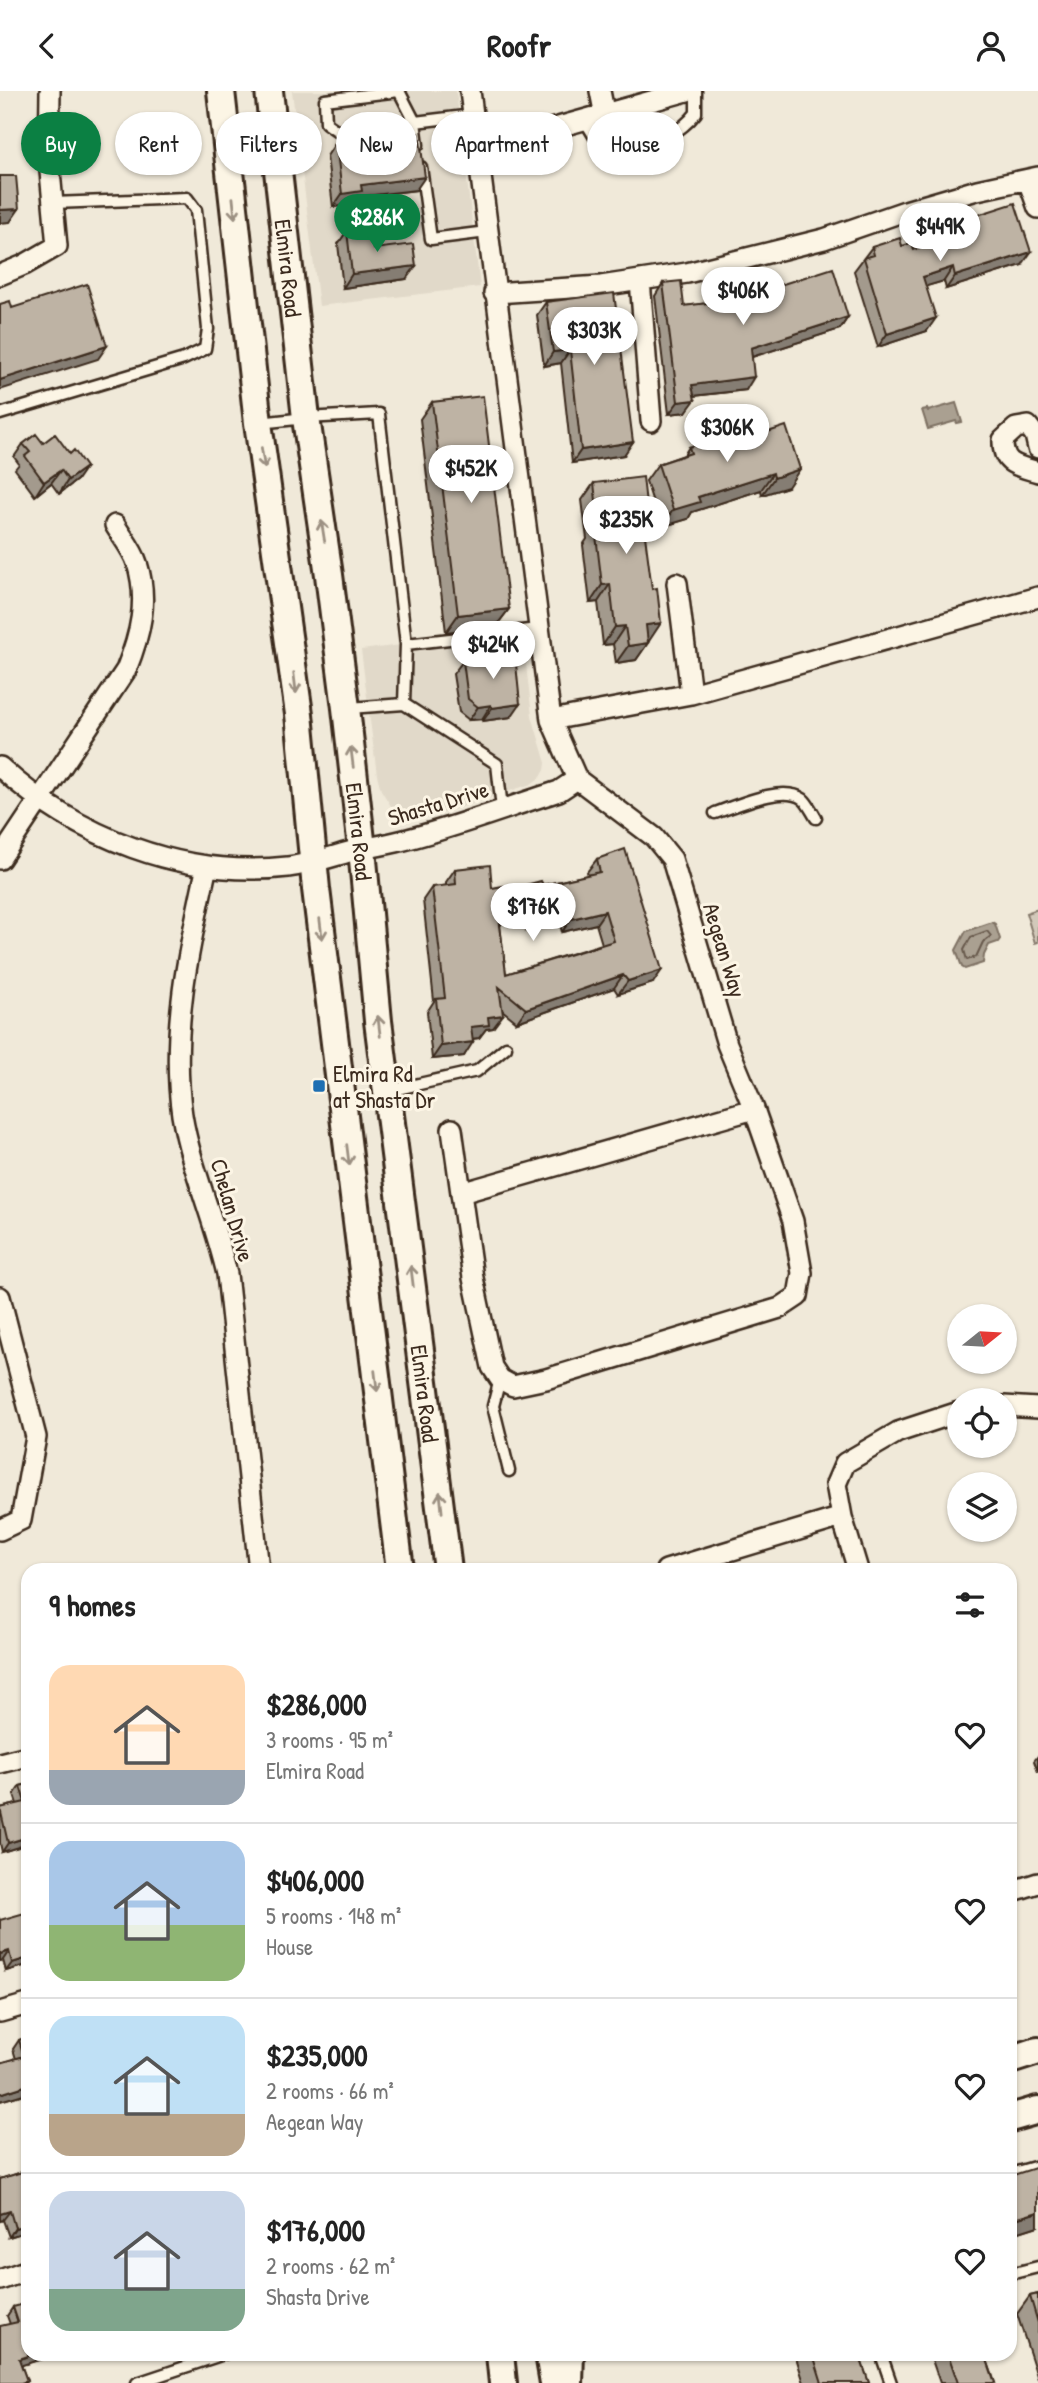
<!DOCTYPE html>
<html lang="en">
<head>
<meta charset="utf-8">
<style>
  body { margin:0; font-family:"Patrick Hand",sans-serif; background:#f6f6f6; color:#222; height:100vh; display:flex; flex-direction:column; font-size:26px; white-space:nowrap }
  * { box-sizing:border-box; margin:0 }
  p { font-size:23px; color:#767676 }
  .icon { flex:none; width:38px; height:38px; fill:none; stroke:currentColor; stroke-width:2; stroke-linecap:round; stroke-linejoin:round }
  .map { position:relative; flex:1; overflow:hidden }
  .panel { position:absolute; left:21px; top:1472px; width:996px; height:798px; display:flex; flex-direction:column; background:#fff; border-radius:21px; box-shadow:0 2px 5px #0004 }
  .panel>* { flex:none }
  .banner { position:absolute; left:21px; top:21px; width:998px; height:63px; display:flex; gap:14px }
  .needle { width:46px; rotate:72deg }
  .buttons { position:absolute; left:947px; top:1213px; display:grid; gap:14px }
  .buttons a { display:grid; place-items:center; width:70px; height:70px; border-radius:50%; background:#fff; box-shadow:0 2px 5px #0004; font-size:35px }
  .price { position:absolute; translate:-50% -60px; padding:0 16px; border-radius:24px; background:#fff; color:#222; font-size:23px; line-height:46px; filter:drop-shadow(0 2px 4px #0008) }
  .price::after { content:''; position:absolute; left:50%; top:42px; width:21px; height:16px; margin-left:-10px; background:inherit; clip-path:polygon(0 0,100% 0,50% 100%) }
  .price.current { background:#0b8043; color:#fff }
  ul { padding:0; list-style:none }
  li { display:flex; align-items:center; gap:21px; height:175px; padding:0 28px }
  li+li { border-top:2px solid #e0e0e0 }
  li span { display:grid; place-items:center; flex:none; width:196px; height:140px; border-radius:21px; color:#555 }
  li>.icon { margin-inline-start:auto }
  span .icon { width:84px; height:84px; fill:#fffc; stroke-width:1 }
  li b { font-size:30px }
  h2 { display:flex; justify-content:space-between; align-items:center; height:84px; padding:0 28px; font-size:30px }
  .tag { padding:0 24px; border-radius:32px; background:#fff; box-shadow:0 2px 5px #0004; font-size:24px; line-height:63px }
  .tag.current { background:#0b8043; color:#fff }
  header { display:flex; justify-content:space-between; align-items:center; height:91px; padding:0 28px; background:#fff; font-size:32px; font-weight:700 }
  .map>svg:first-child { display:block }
</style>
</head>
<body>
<header><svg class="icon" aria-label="back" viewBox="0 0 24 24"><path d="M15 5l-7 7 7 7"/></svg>Roofr<svg class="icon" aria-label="person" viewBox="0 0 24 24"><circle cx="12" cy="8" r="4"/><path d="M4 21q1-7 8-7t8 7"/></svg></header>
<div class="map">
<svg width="1038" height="2292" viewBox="0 0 1038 2292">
  <rect width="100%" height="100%" fill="#f0e9d9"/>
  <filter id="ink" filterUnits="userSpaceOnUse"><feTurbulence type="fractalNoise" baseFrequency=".0143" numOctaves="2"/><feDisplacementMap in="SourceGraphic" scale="14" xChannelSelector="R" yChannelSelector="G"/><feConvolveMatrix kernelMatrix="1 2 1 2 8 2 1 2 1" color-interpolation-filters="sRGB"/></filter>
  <g filter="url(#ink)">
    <!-- built -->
    <path fill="#e1d9c9" d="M292,0h164l24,196 -161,19z
      M522,539l10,86 14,47 -1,7 -4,7 -10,7 -100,33h-21l-19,-11 -10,-16 -4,-15 -16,-125z"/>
    <!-- green -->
    <path fill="#d2c9ba" stroke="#867a6c" stroke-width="2" d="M1038,818v33l-3,1 -9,-30z"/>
    <!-- water -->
    <path fill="#aaa091" stroke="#7e7163" stroke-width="2" d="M956,312l6,19 -5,1 -1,-2 -28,8 -6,-19 5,-1 1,2z
      M992,831l3,2 5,15 -2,3 -9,3 -5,10 -1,8 -18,6 -3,-2 -6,-17 10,-19z"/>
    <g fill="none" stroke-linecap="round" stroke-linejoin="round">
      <!-- shore -->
      <path stroke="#67594c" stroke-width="2" d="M987,840l4,5 -8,6 -7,15 -9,3 -3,-10 7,-13z"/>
      <!-- lane casing -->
      <g stroke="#3b2a1e" stroke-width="15">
        <path id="lane" d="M399,0l-74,9 1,23 13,9 76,-10 3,23
          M399,0l16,31 58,-7
          M585,30l16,26c8,2 19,7 28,6 22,-3 54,-23 67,-40v-22
          M421,76l10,72 56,-7
          M0,323l184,-55 21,-10 3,-20 -12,-119 -9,-12 -134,5
          M259,332l47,-5 73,-4 27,230 132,-15
          M406,553l-2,60 93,60 5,45
          M349,617l55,-4
          M715,722c21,-7 68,-29 88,-14 5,4 9,13 13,19
          M388,1000l89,-20 29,-24
          M500,1288l-7,27 16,65
          M1010,2083l28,-8
          M1010,2183l28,-7
          M881,2263l10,29
          M137,2292l87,-29"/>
      </g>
      <!-- street casing -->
      <g stroke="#3b2a1e" stroke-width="24">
        <path id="street" d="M600,0l5,25
          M476,59l211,-59
          M1028,89l10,28
          M0,184l24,-10 33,-19 -8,-85 1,-70
          M640,189l11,141
          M494,202l107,-7 86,-13 137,-34 81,-28 72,-21 61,-13
          M1038,357l-3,-13 -7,-9 -12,2 -13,12c-1,25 15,26 35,32
          M677,492l14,111
          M551,629l140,-26 347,-97
          M0,676c76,70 183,112 288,100 24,-3 48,-12 72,-18 12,-2 24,-4 36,-7 55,-13 109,-34 163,-51l18,-12
          M0,768l126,-189c14,-35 23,-69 11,-107 -4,-13 -15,-26 -22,-38
          M207,775c-18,81 -37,165 -25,249 9,54 33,105 45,159l32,296
          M452,1038l21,149 19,89 8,12 13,7 33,-7 234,-71 18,-12 4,-23 -9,-52 -39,-112 -27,-65 -55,-185 -18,-22 -77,-58 -26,-59 -81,-629
          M461,1102l293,-84
          M0,1206l36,140 -15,83 -21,10
          M1004,1315l34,2
          M666,1479l176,-53
          M858,1479l-16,-53 -6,-33 9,-21 53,-31 61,-20
          M0,1672l28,-7
          M1010,1801l28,-9
          M0,1921l28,-8
          M0,2189l28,-10"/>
      </g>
      <!-- secondary casing -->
      <g stroke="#3b2a1e" stroke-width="32">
        <g id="secondary">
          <path d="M221,0l37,332 41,291 17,175 84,681"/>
          <path id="s1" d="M269,0l37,327 23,157 17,133 16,141 16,172 70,549"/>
          <path d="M1010,1969l28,-9"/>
          <path d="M1010,2027l28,-8"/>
          <path d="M500,2263l3,29"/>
          <path d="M549,2263l5,29"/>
          <path d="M569,2292l1,-29"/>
        </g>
      </g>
      <!-- lane -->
      <use href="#lane" stroke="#fcf5e5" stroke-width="10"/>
      <!-- street -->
      <use href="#street" stroke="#fcf5e5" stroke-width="19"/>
      <!-- secondary -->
      <use href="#secondary" stroke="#fcf5e5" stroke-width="26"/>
    </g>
    <!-- wall -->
    <path fill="#a39a8d" stroke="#3b2a1e" stroke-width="2" d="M336,51l80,48 -58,7 -5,8 -20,2 -6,-51z
      M940,136l82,38 -76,24 -2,-8 -18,5 1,45 -49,16 -24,-76 18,-24 30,-1 12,4 18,-7 -1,-3z
      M347,140l27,18 32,30 -63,9 -5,-44z
      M663,192l21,23 71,-9 3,-5 90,25 -8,12 -88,28 -6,33 -52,6 -8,16 -17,2 -14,-118z
      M546,211l78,153 -52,8 -11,-100 -17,3 -7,-51z
      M432,311l77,207 -13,17 -50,6 -26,-213z
      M756,345l32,51 -26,8 -1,-5 -69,22 -4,7 -27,8 -15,-46 12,-17 26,-9 5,-8z
      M43,352l34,37 -18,14 -8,-11 -16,13 -20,-27 4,-5 -5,-7 9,-13z
      M594,392l49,36 6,122 -13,19 -20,3 -3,-19 -10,1 -5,-43 -8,1 -7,-58 4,-6 -5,-39z
      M463,570l48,56 -28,4 -1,-2 -13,1 -10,-8 -6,-38z
      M597,768l56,124 -35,11 -4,-6 -97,34 -15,-12 -9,18 -7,1 -7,9 -7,1 -8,17 -32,3 -5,-47 7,-11 -11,-101 9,-13 14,-1v-4l9,-13 37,19 8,38 6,48 96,-30 -6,-20 -34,8 -3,-11 -32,9 -10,-32 9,-13h17l45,-10 -1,-3z
      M1038,1665v16l-4,-11z
      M28,1693v60l-26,8 -2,-9v-35l17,-4 -3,-9 6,-9z
      M0,1829l27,45 -21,6 -3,-11 -3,1z
      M28,1946v58l-1,-2 -27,8v-38l16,-4 -3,-10 6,-9z
      M28,2079v61l-19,6 -6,-17 -3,1v-42z
      M1010,2085l28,50 -28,9z
      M1038,2203v85l-21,-65 13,-18z
      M13,2216l15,47h30l-37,11 6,16 -2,2h-25l10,-59 -3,-8z
      M795,2263h64l10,29h-65z
      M930,2263h55l10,29h-55z"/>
    <!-- shaded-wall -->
    <path fill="#857d73" stroke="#3b2a1e" stroke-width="2" d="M425,86l-9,13 -58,7 -5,8 -20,2 9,-13 19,-9z
      M19,118l-9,13 -10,1v-13z
      M1031,161l-9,13 -76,24 9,-13z
      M416,175l-10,13 -63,9 9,-14z
      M953,176l-9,14 -30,9 9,-13z
      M848,226l-8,12 -98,31 9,-12z
      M936,227l-9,13 -49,16 9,-13z
      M107,255l-9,13 -98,31v-10z
      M570,259l-9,13 -17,3 9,-14z
      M754,286l-8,13 -62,7 8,-12z
      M695,309l-9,12 -17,2 9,-12z
      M633,351l-9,13 -52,8 9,-13z
      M86,376l-9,13 -18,14 9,-14z
      M800,378l-12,18 -26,8 12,-17z
      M61,379l-10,13 -16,13 9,-14z
      M773,382l-12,17 -69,22 -4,7 -27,8 12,-17 25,-13z
      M610,493l-12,18 -8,1 12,-18z
      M509,518l-13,17 -50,6 12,-17z
      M661,532l-12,18 -15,1 12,-17z
      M625,535l-12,18 -10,1 12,-18z
      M648,552l-12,17 -20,3 12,-17z
      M520,613l-9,13 -28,4 9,-13z
      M491,614l-9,14 -13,1 9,-13z
      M568,817l-9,13 -32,9 9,-13z
      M605,820l-9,13 -34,8 9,-13z
      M507,825l-9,13 1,-12z
      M662,879l-9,13 -35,11 10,-13z
      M623,884l-9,13 -97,34 9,-13z
      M503,924l-10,13 -7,1 -7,9 -17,2 9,-13 17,-10z
      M473,951l-9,14 -32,3 9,-13z
      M28,1746v7l-26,8 6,-9z
      M9,1860l-6,9 -3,1v-7z
      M28,1867v6l-1,1 -21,6 6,-8z
      M28,1994l-1,8 -27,8v-7z
      M10,2120l-7,9 -3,1v-7z
      M1038,2121v14l-28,9v-8l5,-8z
      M28,2133v7l-19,6 6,-9z
      M35,2263h23l-45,14 6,-9z"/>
    <!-- building -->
    <path fill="#beb3a4" stroke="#3b2a1e" stroke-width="2" d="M419,42l6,44 -64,8 1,6 -20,3 -6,-52z
      M0,85h16l3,33 -19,1v12z
      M1015,112l16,49 -76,24 -2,-9 -30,10 13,41 -49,16 -23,-76 10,-3 -2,-8 28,-9 2,8 10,-3 2,7 29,-12 -3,-11z
      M369,137l3,4 2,17 39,-5 3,22 -64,8 -5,-43z
      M833,177l15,49 -97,31 3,29 -62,8 3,15 -17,2 -15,-119 18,-2 3,25 75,-9 -1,-5z
      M87,193l20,62 -107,34v-76l10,-3 2,7z
      M614,202l19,149 -52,8 -11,-100 -17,2 -7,-50z
      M483,305l26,213 -51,6 -26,-213z
      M786,335l14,43 -26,9 -1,-5 -75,24 2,5 -27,8 -15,-46 33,-11 -2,-6 64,-20 3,9z
      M36,343l7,9 12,-9 15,20 4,-4 12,17 -18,13 -7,-10 -17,12 -19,-26 5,-4 -7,-8z
      M643,386l4,36h-5l10,76 5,-1 4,35 -15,2 2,18 -20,3 -3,-20 -10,1 -5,-43 -8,1 -7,-58h4l-5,-44z
      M513,562l2,1 5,50 -28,4 -1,-3 -13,2 -10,-8 -5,-38z
      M625,758l37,121 -34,11 -5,-6 -97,34 -27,-22 4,28 -15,2 1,8 -18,2 2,15 -32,4 -5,-47 9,-1 -13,-111 24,-3 -1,-15 35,-4 2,23 11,-2 4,30 -8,1 7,57 108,-33 -9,-30 -34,8 -3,-11 -32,9 -10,-32 15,-4 2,4 57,-13 -3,-13z
      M28,1693v53l-20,6 -8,-35 25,-6 -5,-16z
      M28,1821v46l-16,5 -3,-12 -9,3v-34z
      M28,1946v48l-28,9v-31l24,-7 -5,-16z
      M1038,2076v45l-23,7 -5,-16v-27z
      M28,2079v54l-13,4 -5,-17 -10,3v-35z
      M1038,2203v29l-8,-27z
      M28,2212v51h7l-16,5 8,22 -6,2h-21v-57l18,-4 -5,-15z
      M813,2263h46l10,29h-47z
      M948,2263h37l10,29h-37z"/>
    <!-- one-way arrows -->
    <defs><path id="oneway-shaft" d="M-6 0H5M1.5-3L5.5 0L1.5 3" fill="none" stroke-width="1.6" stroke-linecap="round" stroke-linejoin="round" transform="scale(1.75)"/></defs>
    <g stroke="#9c9082">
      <use href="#oneway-shaft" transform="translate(234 117) rotate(84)"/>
      <use href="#oneway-shaft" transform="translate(263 367) rotate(81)"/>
      <use href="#oneway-shaft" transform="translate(323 440) rotate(-99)"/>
      <use href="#oneway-shaft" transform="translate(295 592) rotate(83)"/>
      <use href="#oneway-shaft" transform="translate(352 666) rotate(-97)"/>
      <use href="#oneway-shaft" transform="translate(321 838) rotate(83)"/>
      <use href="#oneway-shaft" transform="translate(379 935) rotate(-97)"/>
      <use href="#oneway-shaft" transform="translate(348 1064) rotate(83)"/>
      <use href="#oneway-shaft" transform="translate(412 1185) rotate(-97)"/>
      <use href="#oneway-shaft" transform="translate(376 1290) rotate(83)"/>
      <use href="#oneway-shaft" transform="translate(441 1411) rotate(-96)"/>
    </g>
  </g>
  <!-- markers -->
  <rect fill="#1f6fb2" stroke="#fcf5e5" stroke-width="2.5" x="312" y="988" width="14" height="14" rx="3.5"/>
  <g text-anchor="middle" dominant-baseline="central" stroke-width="6" stroke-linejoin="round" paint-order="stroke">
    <!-- street labels -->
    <g font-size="23" fill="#3b2a1e" stroke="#fcf5e5">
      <text stroke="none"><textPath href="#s1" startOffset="178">Elmira Road</textPath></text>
      <text transform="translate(438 712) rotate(-17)">Shasta Drive</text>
      <text stroke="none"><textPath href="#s1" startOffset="746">Elmira Road</textPath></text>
      <text transform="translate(725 859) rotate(73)">Aegean Way</text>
      <text transform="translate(233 1119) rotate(74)">Chelan Drive</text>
      <text stroke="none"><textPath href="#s1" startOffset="1312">Elmira Road</textPath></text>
    </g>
    <!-- poi labels -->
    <g font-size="23" fill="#3b2a1e" stroke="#fcf5e5" text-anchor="start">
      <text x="333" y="982">Elmira Rd<tspan x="333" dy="26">at Shasta Dr</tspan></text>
    </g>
  </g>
</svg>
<div class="buttons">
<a><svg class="needle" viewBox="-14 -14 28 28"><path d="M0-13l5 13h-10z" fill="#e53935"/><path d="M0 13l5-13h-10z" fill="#767676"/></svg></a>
<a><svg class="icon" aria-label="locate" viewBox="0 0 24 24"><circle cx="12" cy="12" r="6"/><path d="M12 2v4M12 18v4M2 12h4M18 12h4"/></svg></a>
<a><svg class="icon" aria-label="layers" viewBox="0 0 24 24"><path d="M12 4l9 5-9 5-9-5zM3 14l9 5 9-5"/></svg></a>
</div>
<b class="price current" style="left:377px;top:163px">$286K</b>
<b class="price" style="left:940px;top:172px">$449K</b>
<b class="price" style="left:743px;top:236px">$406K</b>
<b class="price" style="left:594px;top:276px">$303K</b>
<b class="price" style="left:727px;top:373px">$306K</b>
<b class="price" style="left:471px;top:414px">$452K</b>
<b class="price" style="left:626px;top:465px">$235K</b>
<b class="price" style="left:493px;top:590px">$424K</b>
<b class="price" style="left:533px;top:852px">$176K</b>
<div class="banner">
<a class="tag current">Buy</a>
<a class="tag">Rent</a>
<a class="tag">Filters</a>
<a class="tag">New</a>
<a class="tag">Apartment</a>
<a class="tag">House</a>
</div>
<section class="panel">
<h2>9 homes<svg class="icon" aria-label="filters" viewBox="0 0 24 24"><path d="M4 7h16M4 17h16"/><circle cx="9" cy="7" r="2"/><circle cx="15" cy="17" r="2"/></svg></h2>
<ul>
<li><span style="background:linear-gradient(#ffd9b3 75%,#9aa5b1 0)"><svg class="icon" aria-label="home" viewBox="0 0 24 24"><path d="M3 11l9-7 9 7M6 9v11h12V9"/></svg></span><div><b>$286,000</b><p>3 rooms · 95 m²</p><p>Elmira Road</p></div><svg class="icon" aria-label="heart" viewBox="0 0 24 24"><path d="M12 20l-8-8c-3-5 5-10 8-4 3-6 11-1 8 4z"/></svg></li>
<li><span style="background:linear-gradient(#a9c7e8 60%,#8fb573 0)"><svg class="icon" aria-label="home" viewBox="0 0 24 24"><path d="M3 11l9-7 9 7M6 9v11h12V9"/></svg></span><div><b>$406,000</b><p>5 rooms · 148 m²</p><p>House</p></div><svg class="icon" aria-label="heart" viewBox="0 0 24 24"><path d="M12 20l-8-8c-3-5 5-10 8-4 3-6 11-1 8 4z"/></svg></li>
<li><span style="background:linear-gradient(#bfe0f5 70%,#b9a48a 0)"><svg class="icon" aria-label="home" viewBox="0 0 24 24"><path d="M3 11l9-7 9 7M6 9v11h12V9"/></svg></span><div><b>$235,000</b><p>2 rooms · 66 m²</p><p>Aegean Way</p></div><svg class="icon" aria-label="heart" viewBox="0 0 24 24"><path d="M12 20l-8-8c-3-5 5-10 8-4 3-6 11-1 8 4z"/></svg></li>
<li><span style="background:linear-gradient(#c9d6e8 70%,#7fa58c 0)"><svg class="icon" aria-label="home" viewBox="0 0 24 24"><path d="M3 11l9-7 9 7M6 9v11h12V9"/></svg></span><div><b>$176,000</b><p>2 rooms · 62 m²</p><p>Shasta Drive</p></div><svg class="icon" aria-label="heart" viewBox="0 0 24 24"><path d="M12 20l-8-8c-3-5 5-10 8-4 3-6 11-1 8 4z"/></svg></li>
</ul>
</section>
</div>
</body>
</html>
